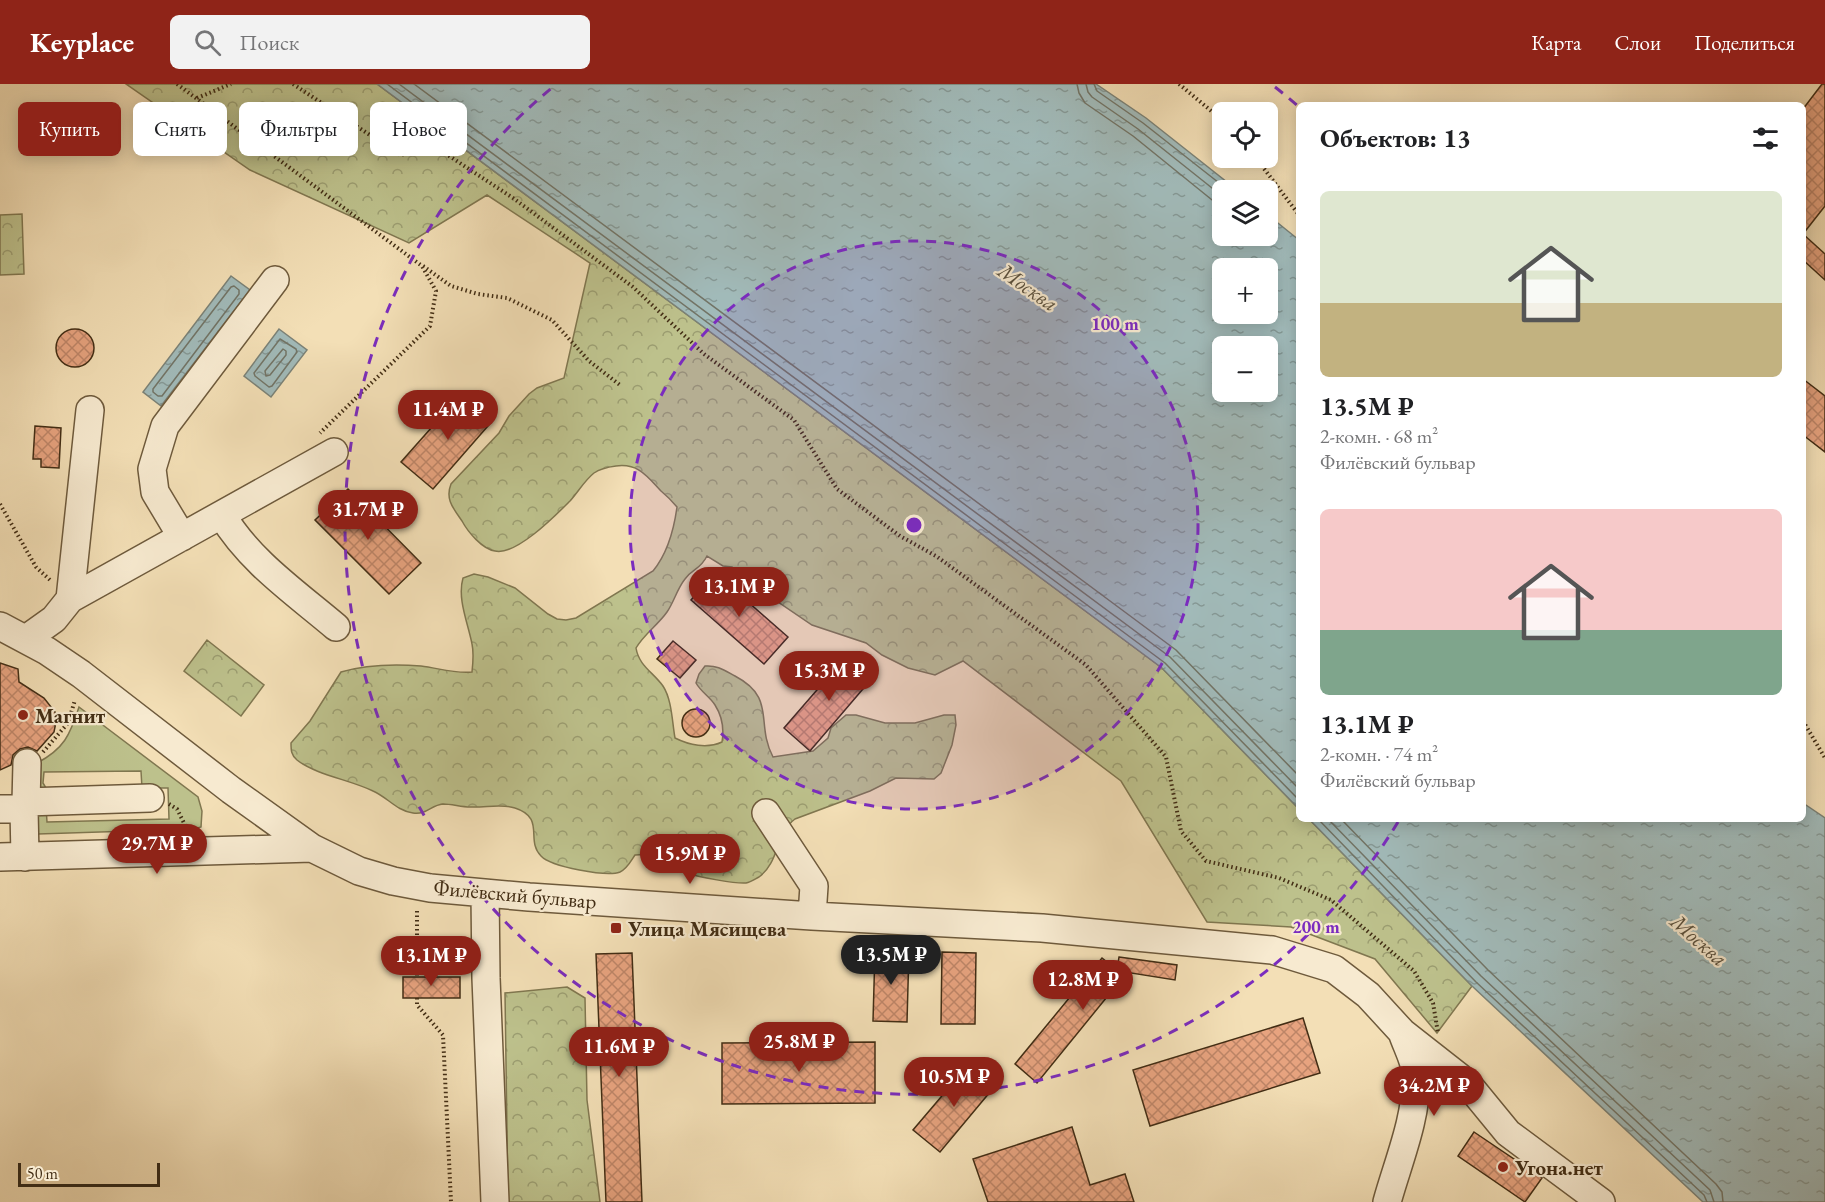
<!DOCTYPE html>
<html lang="ru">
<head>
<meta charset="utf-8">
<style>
  body { margin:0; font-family:"EB Garamond",serif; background:#f2f2f2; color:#202124; height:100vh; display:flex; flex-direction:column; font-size:22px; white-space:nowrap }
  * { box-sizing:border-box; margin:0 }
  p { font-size:20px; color:#757577 }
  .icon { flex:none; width:33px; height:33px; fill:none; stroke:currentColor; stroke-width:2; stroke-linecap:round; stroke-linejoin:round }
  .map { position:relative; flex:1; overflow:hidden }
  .sheet { position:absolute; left:1296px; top:18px; width:510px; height:720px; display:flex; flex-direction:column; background:#fff; border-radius:9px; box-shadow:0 3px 15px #0003 }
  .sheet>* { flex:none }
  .guide { position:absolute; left:18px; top:18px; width:570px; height:54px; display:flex; gap:12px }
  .fabs { position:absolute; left:1212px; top:18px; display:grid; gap:12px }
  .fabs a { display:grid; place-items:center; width:66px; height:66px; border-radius:9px; background:#fff; box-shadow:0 3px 15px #0003; font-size:30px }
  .scale { position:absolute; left:18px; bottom:15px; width:142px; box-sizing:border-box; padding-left:6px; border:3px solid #422d14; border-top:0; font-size:16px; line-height:21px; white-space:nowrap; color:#422d14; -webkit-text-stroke:4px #f7ead0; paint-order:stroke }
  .price { position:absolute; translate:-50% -51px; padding:0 14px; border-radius:21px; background:#8f2418; color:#fff; font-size:20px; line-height:39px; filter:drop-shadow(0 2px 3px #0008) }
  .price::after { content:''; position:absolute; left:50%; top:36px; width:18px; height:14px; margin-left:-9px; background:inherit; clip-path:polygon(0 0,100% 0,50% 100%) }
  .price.active { background:#222; color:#fff }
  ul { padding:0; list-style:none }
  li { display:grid; align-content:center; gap:12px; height:318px; padding:0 24px }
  li span { display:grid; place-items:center; height:186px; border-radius:9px; color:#555 }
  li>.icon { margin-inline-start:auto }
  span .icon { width:108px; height:108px; fill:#fffc; stroke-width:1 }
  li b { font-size:26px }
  h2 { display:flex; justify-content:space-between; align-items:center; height:72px; padding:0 24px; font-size:26px }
  .tag { padding:0 21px; border-radius:9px; background:#fff; box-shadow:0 3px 15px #0003; font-size:21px; line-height:54px }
  .tag.active { background:#8f2418; color:#fff }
  header { display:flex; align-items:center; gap:36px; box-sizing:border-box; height:84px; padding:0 30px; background:#8f2418; color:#fff }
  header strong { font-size:28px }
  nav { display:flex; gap:33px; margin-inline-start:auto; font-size:21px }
  .search { width:420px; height:54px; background:#f2f2f2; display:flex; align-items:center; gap:15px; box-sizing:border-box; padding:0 21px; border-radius:9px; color:#757577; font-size:22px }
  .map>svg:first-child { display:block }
</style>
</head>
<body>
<header>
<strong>Keyplace</strong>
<div class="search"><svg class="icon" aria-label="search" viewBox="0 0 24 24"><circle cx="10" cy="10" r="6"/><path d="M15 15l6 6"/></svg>Поиск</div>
<nav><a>Карта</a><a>Слои</a><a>Поделиться</a></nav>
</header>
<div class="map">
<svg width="1825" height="1118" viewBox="0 0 1825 1118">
  <defs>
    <pattern id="forest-crowns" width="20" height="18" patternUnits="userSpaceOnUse" patternTransform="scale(1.5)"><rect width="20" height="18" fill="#bdc18c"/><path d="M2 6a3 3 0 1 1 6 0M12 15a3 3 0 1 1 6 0" fill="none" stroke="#9b9d71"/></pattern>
    <pattern id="water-ripples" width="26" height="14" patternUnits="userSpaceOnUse" patternTransform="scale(1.5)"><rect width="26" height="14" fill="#a1bab9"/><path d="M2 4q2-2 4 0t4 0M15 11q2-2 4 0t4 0" fill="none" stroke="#859895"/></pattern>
    <pattern id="building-cross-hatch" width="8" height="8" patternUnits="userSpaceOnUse" patternTransform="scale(1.5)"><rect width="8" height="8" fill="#e7a37f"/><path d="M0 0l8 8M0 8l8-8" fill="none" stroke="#bd8567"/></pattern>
  </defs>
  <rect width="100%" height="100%" fill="#f3dfb6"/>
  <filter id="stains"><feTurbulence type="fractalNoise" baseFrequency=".00333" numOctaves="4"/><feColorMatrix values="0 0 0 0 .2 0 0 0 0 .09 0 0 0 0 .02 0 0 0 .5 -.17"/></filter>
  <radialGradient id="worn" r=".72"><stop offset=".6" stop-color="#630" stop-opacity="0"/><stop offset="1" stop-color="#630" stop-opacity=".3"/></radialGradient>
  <!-- grass -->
  <path fill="#bdc18c" stroke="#807750" stroke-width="1.5" d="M79,623l119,90 4,14 -1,16 -7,2 -156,5 -1,-27h9l1,15 122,-3 -1,-31h-26l-1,-17 -97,1 -1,11 3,5 -3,2 -4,-2 -2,-25c27,-14 33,-28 42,-56z"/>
  <!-- forest -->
  <path fill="url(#forest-crowns)" stroke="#807750" stroke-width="1.5" d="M126,0h251l785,584 137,141v10h10l163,167 -35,47 -62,-74 -84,-32 -84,-5 -86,-141 -158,-120 -28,14 -27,-7 -26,-13 -16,-12 -54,-18 -65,-44 -15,-14 -9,-1 -16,-10c-7,14 -14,12 -22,23 -8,10 -11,23 -18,33 -9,13 -23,22 -31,36 3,18 17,24 27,38 9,14 9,35 12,52 14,7 32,11 47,4 2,-12 0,-26 -7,-37 -5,-8 -14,-13 -19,-22l3,-9 6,-8c12,-1 19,4 30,10 42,22 20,47 38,81l40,-6 15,-13 3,-10 15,-13h10l29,8h30l29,-8h11l1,10 -4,20 -11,28 -7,6 -38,-1 -26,13 -75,28c-19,14 -16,44 -36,58 -4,2 -8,5 -13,6 -9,1 -49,-6 -59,-10 -19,-7 -30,-20 -52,-18 -4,6 -8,14 -15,17 -13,5 -69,-5 -79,-16 -16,-16 5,-38 -26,-48 -14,-5 -30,0 -45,-1 -9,0 -18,-3 -27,-3 -12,1 -16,11 -30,9 -16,-2 -26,-16 -40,-22 -22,-11 -57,-16 -76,-31 -6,-5 -6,-10 -6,-17l19,-22 31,-49c24,-7 54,-8 80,-6 17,2 34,8 51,6 1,-9 2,-19 0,-28 -4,-21 -15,-45 -9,-66l11,-4 14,3 27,11 33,26 9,5 9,1 10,-2 77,-47c14,-17 21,-42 24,-64 -5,-6 -10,-11 -16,-16 -14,-15 -23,-28 -45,-25 -8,1 -15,2 -22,7 -9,7 -16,19 -24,28 -14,14 -54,55 -75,50 -13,-2 -27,-19 -33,-30 -9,-13 -17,-22 -11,-37l48,-51 10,-17 20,-22 8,-6 27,-10 26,-115 -103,-68 -78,48 -159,-73z
    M22,130l2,60 -24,1v-60z
    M207,556l57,45 -23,31 -57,-45z
    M567,903l18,11 2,102 13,102h-92l-3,-209z"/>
  <!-- water -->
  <path fill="url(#water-ripples)" stroke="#7b8277" stroke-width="1.5" fill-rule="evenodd" d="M377,0h719l50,34 91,72h-15v46h46v-21l31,25v569l-137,-141zM1268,184v46h-46v-46zM1222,262h46v46h-46z
    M231,192l19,14 -89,116 -18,-14z
    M279,245l28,21 -36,47 -27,-21z
    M1803,719l22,15v384h-122l-231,-216 -163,-167h494z"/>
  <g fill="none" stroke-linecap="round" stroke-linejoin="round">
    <!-- shore -->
    <path stroke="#727466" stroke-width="1.5" d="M387,0l778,579 134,137
      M399,0l771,573 129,132
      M414,0l762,566 123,126
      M1077,0l2,9 6,10 48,33 89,72
      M1086,0l2,8 4,5 46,32 84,67
      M1094,0l3,7 46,32 85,67
      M234,202l5,4v4l-77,102h-4l-5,-4v-3l78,-102z
      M280,255l16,10 1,3 -25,34 -3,1 -14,-11 -1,-3z
      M283,265l3,2v4l-16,20 -4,1 -1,-5z
      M1318,735l158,163 228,213 3,7
      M1328,735l153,157 229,214 4,12
      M1341,735l147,151 228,214 6,8 1,10"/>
  </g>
  <!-- building -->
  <path fill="url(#building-cross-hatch)" stroke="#422d14" stroke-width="1.5" d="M1822,0h3v122l-22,28 22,20v26l-22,-20v-151z
    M56 264a19 19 0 1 1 38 0a19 19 0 1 1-38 0Z
    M1803,295l22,17v56l-22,-17z
    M463,308l31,27 -61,70 -32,-27z
    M35,342l26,2 -2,40 -18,-1v-8h-8z
    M348,405l73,74 -32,31 -74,-74z
    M715,489l73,64 -24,27 -73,-64z
    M673,557l23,19 -16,18 -23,-19z
    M849,569l25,23 -64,75 -26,-23z
    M0,579l18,6 1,13 25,16 11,14 1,10 -2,10 -17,19 -9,-4 -8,2 -7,6 -2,10 -11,5z
    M682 639a14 14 0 1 1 28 0a14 14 0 1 1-28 0Z
    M875,866h34l-2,72 -34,-1z
    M942,868l34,1 -1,71h-34z
    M632,869l10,249h-36l-10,-248z
    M1119,873l58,8 -2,15 -56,-9 5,5 -87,107 -22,-19 87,-106 15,12z
    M403,893h57v21h-57z
    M1303,934l17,55 -170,53 -17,-56z
    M875,958v61l-153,1v-61z
    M969,980l26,22 -55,66 -27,-22z
    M1072,1043l18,58 35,-11 9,28h-146l-15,-43z
    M1474,1048l68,46 -17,24 -67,-46z"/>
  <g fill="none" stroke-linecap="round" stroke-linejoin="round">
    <!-- minor casing -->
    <g stroke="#6e5a3c" stroke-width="30">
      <path id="minor" d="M222,431c27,46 74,78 114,112
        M182,453l-27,-45 -3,-23 13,-43 110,-146
        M70,515l20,-189
        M0,542l47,25 34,23 150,116 81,58 47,23 34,10 37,7 99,9 283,19 230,12 230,22 62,19 34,26 34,37 65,51 41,50 93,69
        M26,555l28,-20 16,-20 264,-147
        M26,718l124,-4
        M0,725h24l1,48
        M24,725l2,-7 1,-39
        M766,729l48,73 -2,30
        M0,773l312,-9
        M485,809l1,85 9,224
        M1387,1118c11,-40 30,-84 29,-126 0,-14 -10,-31 -14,-44"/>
    </g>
    <!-- path -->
    <path stroke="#422d14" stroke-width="4" stroke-dasharray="1.5 3" stroke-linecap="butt" d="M177,0l245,182 14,25 -6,35 -110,107
      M293,0l107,71 37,-7 76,50 120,89 71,67 90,66 43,69 63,47 36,20 150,109 80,92 15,74 25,30 73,17 52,22 83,71 19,32 5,30
      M1179,0l43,36
      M197,14l34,-14
      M1256,74l43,57
      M423,182l28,20 27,8 29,4 45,22 37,41 31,24
      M0,420l36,63 14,13
      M1803,637l22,37
      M43,668l25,-29 7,-23
      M169,720l8,5 11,22
      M417,827v66
      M417,914v7l26,30 8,167"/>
    <!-- minor -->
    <use href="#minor" stroke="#f7ead0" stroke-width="27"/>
  </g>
  <!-- distance rings -->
  <circle cx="914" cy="441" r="284" fill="#7b2cbf" fill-opacity=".12"/>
  <g fill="none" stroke="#7b2cbf" stroke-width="3" stroke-dasharray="10 8">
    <circle cx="914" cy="441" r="284"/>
    <path d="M1398 738A568 568 0 1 1 553 3M1275 3A568 568 0 0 1 1298 22"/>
  </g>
  <!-- markers -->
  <g fill="#8f2418" stroke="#f7ead0" stroke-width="2">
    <circle cx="23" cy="631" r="6"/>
    <rect x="610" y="838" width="12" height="12" rx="3"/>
    <circle cx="1503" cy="1083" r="6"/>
  </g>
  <g text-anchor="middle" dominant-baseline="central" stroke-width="4.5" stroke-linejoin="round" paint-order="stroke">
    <!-- poi labels -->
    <g font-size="21" font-weight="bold" fill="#422d14" stroke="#f7ead0" text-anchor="start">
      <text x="35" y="631">Магнит</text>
      <text x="628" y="844">Улица Мясищева</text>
      <text x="1515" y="1083">Угона.нет</text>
    </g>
    <!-- street labels -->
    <g font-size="21" fill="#422d14" stroke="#f7ead0">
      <text transform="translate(515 810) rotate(5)">Филёвский бульвар</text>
    </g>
    <!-- water labels -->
    <g font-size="22" font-style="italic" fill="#5a503d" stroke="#f7ead0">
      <text transform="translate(1028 203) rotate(35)">Москва</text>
      <text transform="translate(1699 856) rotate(41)">Москва</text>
    </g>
  </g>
  <circle cx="914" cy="441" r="9" fill="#7b2cbf" stroke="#f7ead0" stroke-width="3"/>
  <g font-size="18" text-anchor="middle" font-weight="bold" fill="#7b2cbf" stroke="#f7ead0" stroke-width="4.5" stroke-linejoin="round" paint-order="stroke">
    <text x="1115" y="246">100 m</text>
    <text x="1316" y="849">200 m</text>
  </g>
  <rect width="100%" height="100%" filter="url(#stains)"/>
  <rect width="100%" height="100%" fill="url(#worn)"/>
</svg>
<div class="fabs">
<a><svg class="icon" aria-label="locate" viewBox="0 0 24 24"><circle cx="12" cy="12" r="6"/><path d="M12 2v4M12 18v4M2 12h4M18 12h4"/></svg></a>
<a><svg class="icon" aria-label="layers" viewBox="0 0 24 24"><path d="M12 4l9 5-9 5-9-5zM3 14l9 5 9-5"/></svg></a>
<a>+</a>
<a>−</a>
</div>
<div class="scale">50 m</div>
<b class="price" style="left:448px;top:357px">11.4M ₽</b>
<b class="price" style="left:368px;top:457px">31.7M ₽</b>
<b class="price" style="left:739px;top:534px">13.1M ₽</b>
<b class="price" style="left:829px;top:618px">15.3M ₽</b>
<b class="price" style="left:157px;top:791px">29.7M ₽</b>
<b class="price" style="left:690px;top:801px">15.9M ₽</b>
<b class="price active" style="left:891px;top:902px">13.5M ₽</b>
<b class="price" style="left:431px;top:903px">13.1M ₽</b>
<b class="price" style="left:1083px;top:927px">12.8M ₽</b>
<b class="price" style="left:799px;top:989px">25.8M ₽</b>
<b class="price" style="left:619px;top:994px">11.6M ₽</b>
<b class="price" style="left:954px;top:1024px">10.5M ₽</b>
<b class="price" style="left:1434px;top:1033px">34.2M ₽</b>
<div class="guide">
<a class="tag active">Купить</a>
<a class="tag">Снять</a>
<a class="tag">Фильтры</a>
<a class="tag">Новое</a>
</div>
<section class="sheet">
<h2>Объектов: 13<svg class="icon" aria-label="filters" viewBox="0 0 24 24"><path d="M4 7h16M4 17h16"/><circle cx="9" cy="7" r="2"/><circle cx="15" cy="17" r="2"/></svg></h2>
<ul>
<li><span style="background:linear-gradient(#dfe7d0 60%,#c2b280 0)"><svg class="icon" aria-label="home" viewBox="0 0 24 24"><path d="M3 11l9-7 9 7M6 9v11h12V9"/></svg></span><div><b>13.5M ₽</b><p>2-комн. · 68 m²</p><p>Филёвский бульвар</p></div></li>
<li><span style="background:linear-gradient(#f6c9c9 65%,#7fa58c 0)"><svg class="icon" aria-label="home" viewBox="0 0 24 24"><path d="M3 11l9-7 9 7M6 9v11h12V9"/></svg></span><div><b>13.1M ₽</b><p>2-комн. · 74 m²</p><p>Филёвский бульвар</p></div></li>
</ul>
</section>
</div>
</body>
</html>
